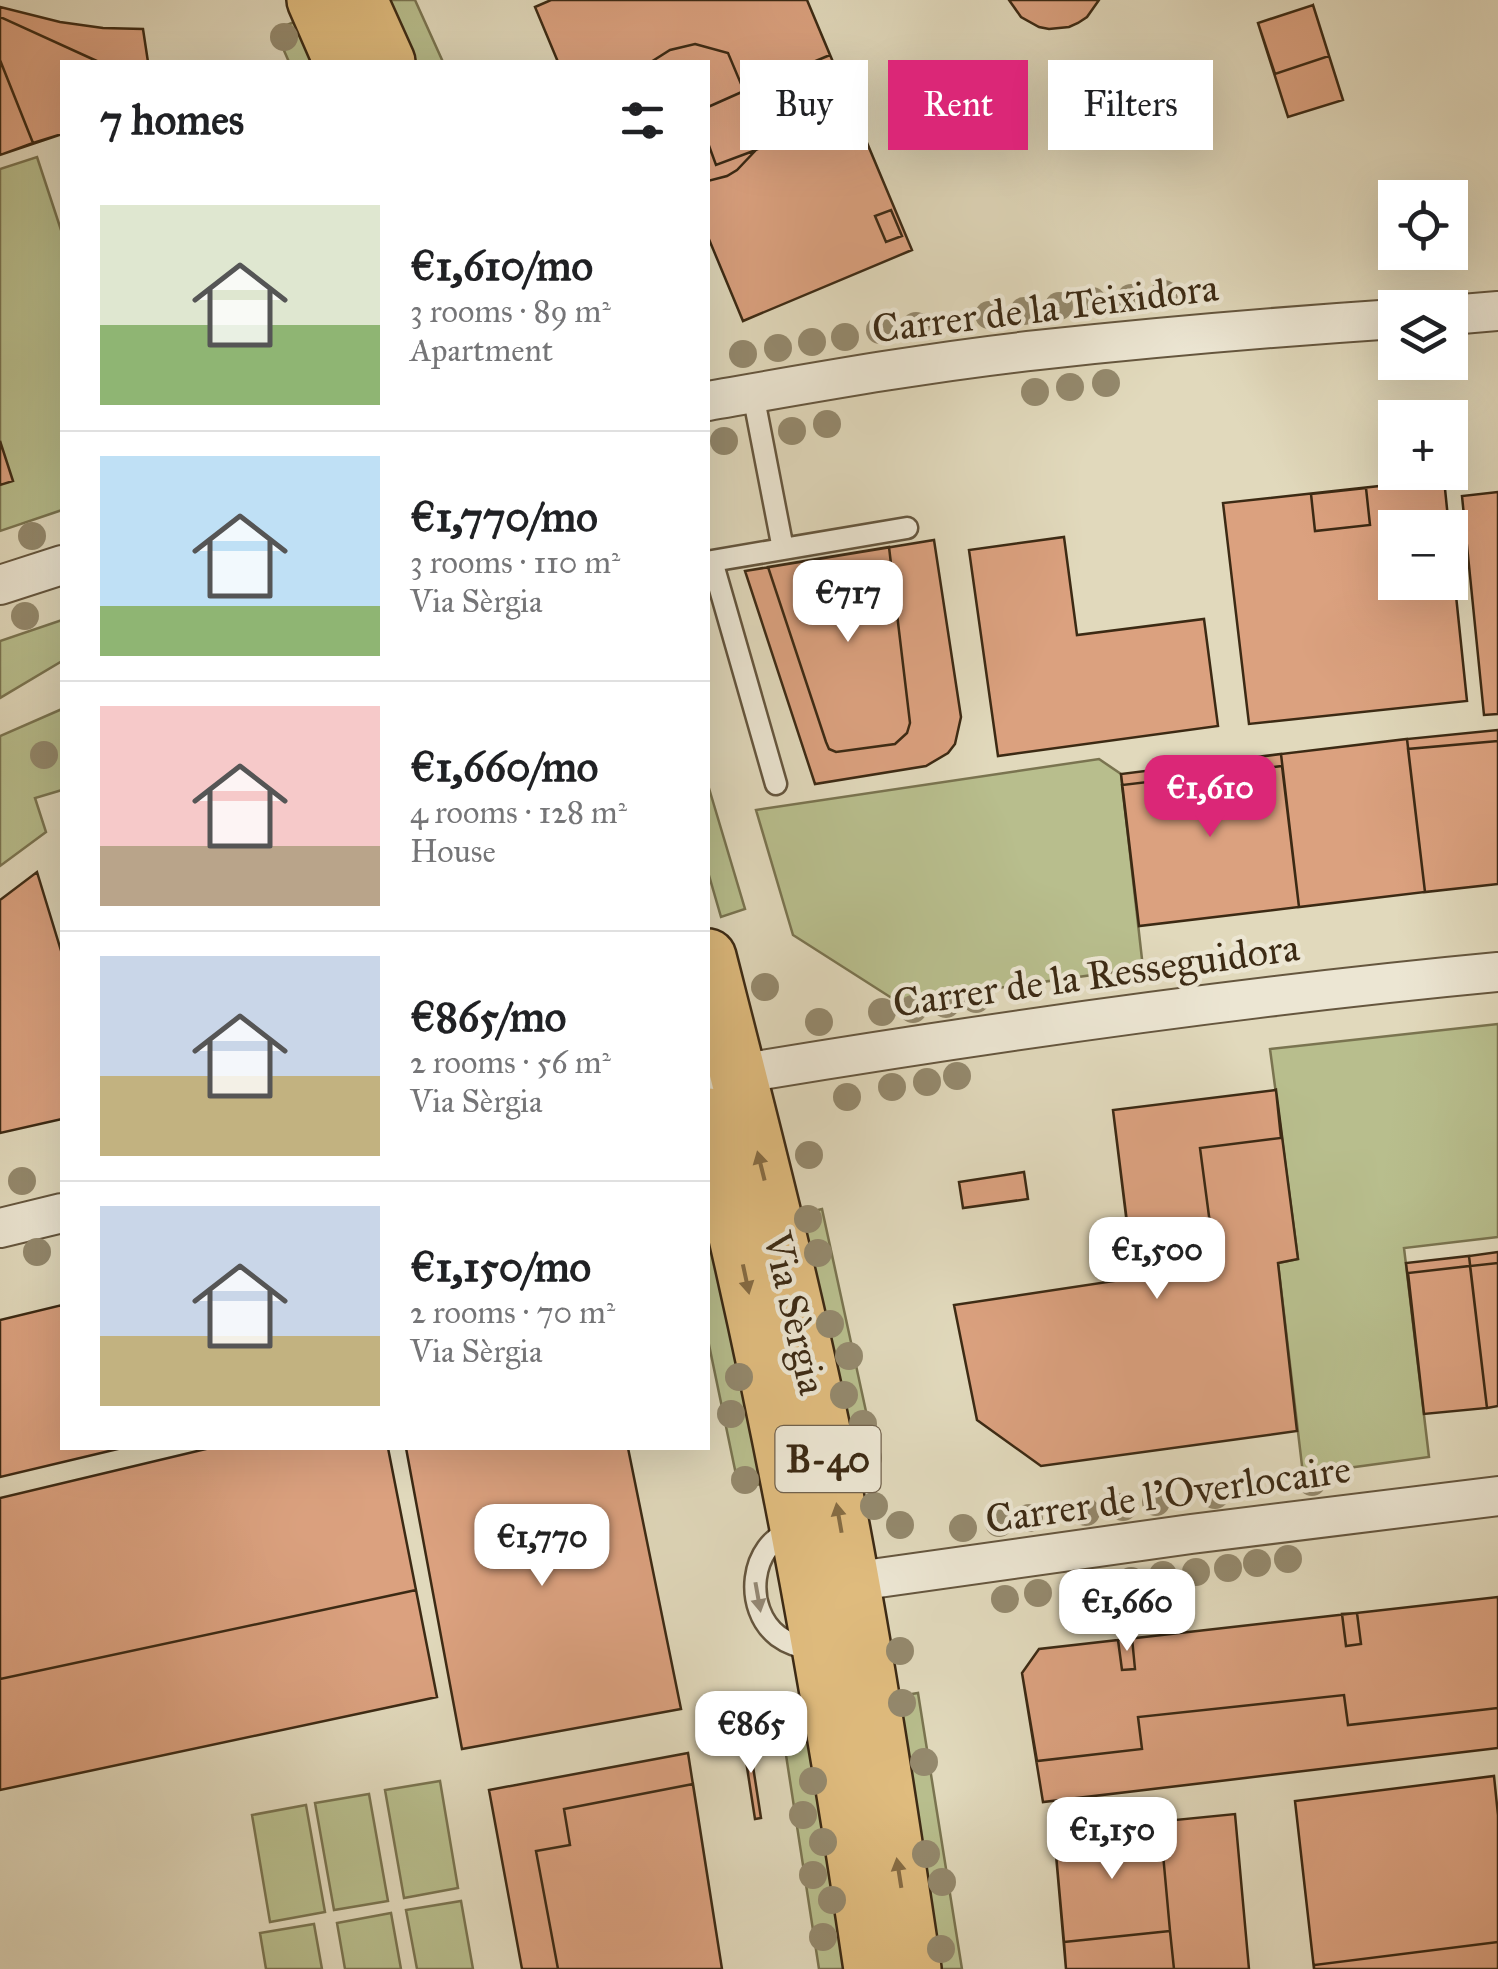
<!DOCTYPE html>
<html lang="en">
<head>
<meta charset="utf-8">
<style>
  body { margin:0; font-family:"IM FELL Great Primer",serif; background:#f6f6f6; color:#202124; height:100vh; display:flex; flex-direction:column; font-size:38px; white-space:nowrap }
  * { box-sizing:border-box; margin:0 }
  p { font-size:32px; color:#757577 }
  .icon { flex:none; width:55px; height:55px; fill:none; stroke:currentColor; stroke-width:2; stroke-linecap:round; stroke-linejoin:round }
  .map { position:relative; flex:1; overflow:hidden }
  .side { position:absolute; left:60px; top:60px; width:650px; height:1390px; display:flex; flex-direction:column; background:#fff; border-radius:0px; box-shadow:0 10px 40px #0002 }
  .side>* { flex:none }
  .banner { position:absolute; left:740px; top:60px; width:608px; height:90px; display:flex; gap:20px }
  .tools { position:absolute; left:1378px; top:180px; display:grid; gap:20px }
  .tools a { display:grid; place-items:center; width:90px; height:90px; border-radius:0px; background:#fff; box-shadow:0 10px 40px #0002; font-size:50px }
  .price { position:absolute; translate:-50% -85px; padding:0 22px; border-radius:20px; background:#fff; color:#222; font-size:32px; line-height:65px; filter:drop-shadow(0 2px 5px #0008) }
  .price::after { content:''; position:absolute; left:50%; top:60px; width:30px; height:22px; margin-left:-15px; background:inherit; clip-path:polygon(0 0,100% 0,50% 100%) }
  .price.on { background:#db2777; color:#fff }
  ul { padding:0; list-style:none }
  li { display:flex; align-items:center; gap:30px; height:250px; padding:0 40px }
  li+li { border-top:2px solid #e0e0e0 }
  li span { display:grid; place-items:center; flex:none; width:280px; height:200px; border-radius:0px; color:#555 }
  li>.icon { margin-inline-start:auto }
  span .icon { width:120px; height:120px; fill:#fffc; stroke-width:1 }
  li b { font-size:42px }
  h2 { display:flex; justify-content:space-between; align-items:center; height:120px; padding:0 40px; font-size:42px }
  .tag { padding:0 35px; border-radius:0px; background:#fff; box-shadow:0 10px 40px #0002; font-size:35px; line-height:90px }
  .tag.on { background:#db2777; color:#fff }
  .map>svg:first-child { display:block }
</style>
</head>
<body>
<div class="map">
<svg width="1498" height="1969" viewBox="0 0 1498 1969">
  <rect width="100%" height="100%" fill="#e1d9bc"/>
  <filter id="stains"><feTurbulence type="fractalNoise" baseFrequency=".002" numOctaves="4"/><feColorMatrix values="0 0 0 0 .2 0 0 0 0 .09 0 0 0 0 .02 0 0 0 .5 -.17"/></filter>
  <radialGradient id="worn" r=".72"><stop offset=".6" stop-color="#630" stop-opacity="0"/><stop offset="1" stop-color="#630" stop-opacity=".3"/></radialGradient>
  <!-- green -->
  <path fill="#b8be8d" stroke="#7a7450" stroke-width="2.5" d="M385,0h30l28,62h-31z
    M299,20l18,42h-28l-14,-32z
    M37,157l25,76v277l-62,21v-362z
    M62,620v41l-62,37v-57z
    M62,709v81l-27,8 11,34 -46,34v-130z
    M1099,759l22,15 22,194 -245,34 -105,-67 -37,-125z
    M708,785l37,124 -24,8 -13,-45z
    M1498,1024v213l-94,11 25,209 -126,17 -25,-211 20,-4 -28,-210z
    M822,1209l55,253 -25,6 -55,-253z
    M713,1235l52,248 -26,6 -31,-149v-104z
    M918,1693l44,276h-26l-43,-272z
    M807,1712l39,257h-27l-39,-253z
    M440,1781l18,107 -54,10 -19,-108z
    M369,1794l19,107 -54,9 -19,-107z
    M306,1805l19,107 -55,10 -18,-107z
    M461,1901l12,68h-56l-11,-59z
    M391,1913l10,56h-56l-8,-46z
    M314,1924l8,45h-56l-6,-36z"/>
  <!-- building -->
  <path fill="#dba17f" stroke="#3c2a14" stroke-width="2.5" d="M551,0h256l105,250 -169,71 -35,-84v-175h-150l-23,-55z
    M551,0h256l23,55 -86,36 18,43 -6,16 96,-43 60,143 -169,71 -35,-84v-175h-150l-23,-55z
    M1009,0h90l-12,17 -9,6 -9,4 -20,2 -10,-2 -18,-10z
    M1313,5l30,95 -55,17 -30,-94z
    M1313,5l16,51 -54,18 -17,-51z
    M0,7l60,15 43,6 40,1 5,33h-86v72l-62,21z
    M0,17l99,45h-37v72l-29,9 -33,-83z
    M695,44l33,9 16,38 -36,16v-45h-57l19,-12z
    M0,60l33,83 -33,12z
    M708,143l8,22 40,-15 -19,20 -10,6 -19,5z
    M891,210l11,26 -16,6 -11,-26z
    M0,441l13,40 -13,4z
    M1444,479l5,49h-54v54h55v-44l17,163 -218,23 -26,-221z
    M1366,488l4,37 -55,6 -4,-37z
    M1498,492v222l-14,1 -22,-219z
    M1064,537l13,98 127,-16 14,107 -220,30 -29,-206z
    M934,540l27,177 -6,27 -7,9 -22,13 -111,18 -70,-213z
    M889,547l21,176 -3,10 -12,11 -59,8 -7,-3 -3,-7 -58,-175z
    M1498,730v154l-73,8 -18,-153z
    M1407,739l18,153 -126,15 -18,-153z
    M1498,741v143l-73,8 -17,-143z
    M1281,754l18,153 -160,19 -18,-152z
    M1282,766l17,141 -160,19 -17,-141z
    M37,872l25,82v165l-62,14v-233z
    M1276,1090l22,169 -20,4 19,168 -256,35 -64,-46 -23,-115 180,-27 -21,-168z
    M1276,1090l5,48 -81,10 14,106 -82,11 -19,-155z
    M1024,1172l4,27 -65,9 -4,-26z
    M1498,1252v154l-11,2 -18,-152z
    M1469,1256l18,152 -63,6 -18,-151z
    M1498,1263v143l-11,2 -17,-142z
    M1470,1266l17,142 -63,6 -16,-141z
    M62,1305v143h60l-122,29v-157z
    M210,1448h178l28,142 -416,89v-181z
    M406,1448h222l53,261 -219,40z
    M416,1590l21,107 -437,93v-111z
    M1498,1597v151l-455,54 -21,-129 17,-24z
    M1498,1597v111l-150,17 -4,-30 -206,22 4,32 -105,12 -15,-88 17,-24z
    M1357,1613l4,31 -15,2 -4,-32z
    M1132,1638l3,31 -13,1 -4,-30z
    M748,1734l13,84 -6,1 -13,-84z
    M688,1753l34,216h-200l-33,-179z
    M1494,1776l4,39v154h-184l-19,-168z
    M693,1784l29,185h-164l-22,-118 34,-6 -6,-36z
    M1235,1814l14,155h-183l-12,-137z
    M1160,1821l10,110 -106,11 -10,-110z
    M1170,1931l4,38h-108l-2,-27z
    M1498,1942v27h-184v-4z"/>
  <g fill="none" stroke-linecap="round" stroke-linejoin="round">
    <!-- service casing -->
    <g stroke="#65563e" stroke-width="25">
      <path id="service" d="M753,394l30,155
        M776,784l-64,-223 195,-33
        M793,1530c-44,14 -50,79 -15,106 12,9 24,12 38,14"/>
    </g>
    <!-- minor casing -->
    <g stroke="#65563e" stroke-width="42">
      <path id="minor" d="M1450,315l48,-4
        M708,401c109,-19 220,-39 330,-51 119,-13 238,-23 357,-31
        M0,585l62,-20
        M708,1079c262,-44 525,-82 790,-107
        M0,1228l62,-15
        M850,1582l341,-48 307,-38"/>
    </g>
    <!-- primary casing -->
    <g stroke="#3c2a14" stroke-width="60">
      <path id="primary" d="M315,0l27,62
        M359,0l28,62
        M708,957c45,176 91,353 126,532 31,159 55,320 79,480
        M708,1116c70,281 122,566 164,853"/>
    </g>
    <!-- service -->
    <use href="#service" stroke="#ece6d3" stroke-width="20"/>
    <!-- minor -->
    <use href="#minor" stroke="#ece6d3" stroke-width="38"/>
    <!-- primary -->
    <use href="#primary" stroke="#e0bc7e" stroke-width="55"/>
  </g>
  <!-- trees -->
  <g fill="#94896d">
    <circle cx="284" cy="37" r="14"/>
    <circle cx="1164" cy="294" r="14"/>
    <circle cx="1131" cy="298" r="14"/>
    <circle cx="1092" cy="301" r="14"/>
    <circle cx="1059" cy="306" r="14"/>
    <circle cx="1024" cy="311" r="14"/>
    <circle cx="989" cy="315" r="14"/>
    <circle cx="916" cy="326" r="14"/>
    <circle cx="880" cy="330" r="14"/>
    <circle cx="845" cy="337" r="14"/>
    <circle cx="812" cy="342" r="14"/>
    <circle cx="778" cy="348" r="14"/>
    <circle cx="743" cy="354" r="14"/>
    <circle cx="1106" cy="383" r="14"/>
    <circle cx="1070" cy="387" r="14"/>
    <circle cx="1035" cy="392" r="14"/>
    <circle cx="827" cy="424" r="14"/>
    <circle cx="792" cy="431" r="14"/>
    <circle cx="724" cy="441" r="14"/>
    <circle cx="32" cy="536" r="14"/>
    <circle cx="25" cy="616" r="14"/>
    <circle cx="44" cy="755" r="14"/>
    <circle cx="765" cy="987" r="14"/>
    <circle cx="976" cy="999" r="14"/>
    <circle cx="946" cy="1004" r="14"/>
    <circle cx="913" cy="1009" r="14"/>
    <circle cx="882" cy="1012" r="14"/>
    <circle cx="819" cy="1022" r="14"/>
    <circle cx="957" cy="1076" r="14"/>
    <circle cx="927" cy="1082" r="14"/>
    <circle cx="892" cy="1087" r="14"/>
    <circle cx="847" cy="1097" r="14"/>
    <circle cx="809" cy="1155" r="14"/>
    <circle cx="22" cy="1181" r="14"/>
    <circle cx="808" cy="1219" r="14"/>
    <circle cx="37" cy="1252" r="14"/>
    <circle cx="818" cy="1253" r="14"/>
    <circle cx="830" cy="1324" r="14"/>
    <circle cx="849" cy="1356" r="14"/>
    <circle cx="739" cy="1377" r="14"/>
    <circle cx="844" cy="1395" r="14"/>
    <circle cx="731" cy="1414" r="14"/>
    <circle cx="863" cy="1424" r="14"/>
    <circle cx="868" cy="1458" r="14"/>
    <circle cx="745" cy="1480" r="14"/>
    <circle cx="1312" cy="1482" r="14"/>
    <circle cx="1215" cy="1495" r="14"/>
    <circle cx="1156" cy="1502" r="14"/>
    <circle cx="874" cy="1506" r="14"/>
    <circle cx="1123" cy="1507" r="14"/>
    <circle cx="1086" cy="1512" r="14"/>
    <circle cx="1029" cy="1518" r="14"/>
    <circle cx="999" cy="1523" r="14"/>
    <circle cx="900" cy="1525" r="14"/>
    <circle cx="963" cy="1528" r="14"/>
    <circle cx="1288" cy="1559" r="14"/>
    <circle cx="1257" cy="1563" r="14"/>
    <circle cx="1228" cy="1568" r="14"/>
    <circle cx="1196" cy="1572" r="14"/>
    <circle cx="1163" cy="1575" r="14"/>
    <circle cx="1131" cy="1581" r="14"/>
    <circle cx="1102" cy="1586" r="14"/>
    <circle cx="1038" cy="1593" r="14"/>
    <circle cx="1005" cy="1599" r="14"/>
    <circle cx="900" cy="1651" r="14"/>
    <circle cx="902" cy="1703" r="14"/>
    <circle cx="787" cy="1726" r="14"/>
    <circle cx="924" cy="1762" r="14"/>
    <circle cx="813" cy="1781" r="14"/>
    <circle cx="803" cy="1815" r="14"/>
    <circle cx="823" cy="1842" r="14"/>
    <circle cx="926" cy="1854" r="14"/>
    <circle cx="813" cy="1875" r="14"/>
    <circle cx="942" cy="1882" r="14"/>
    <circle cx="832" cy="1900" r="14"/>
    <circle cx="823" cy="1937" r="14"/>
    <circle cx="941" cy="1949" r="14"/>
  </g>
  <!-- one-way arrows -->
  <defs><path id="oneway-solid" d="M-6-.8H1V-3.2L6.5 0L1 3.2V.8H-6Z" transform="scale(2.5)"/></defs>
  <g fill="#866c44">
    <use href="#oneway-solid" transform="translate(761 1166) rotate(-104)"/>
    <use href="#oneway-solid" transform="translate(746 1279) rotate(78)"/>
    <use href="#oneway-solid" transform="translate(839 1518) rotate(-100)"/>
    <use href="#oneway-solid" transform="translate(899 1873) rotate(-99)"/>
  </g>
  <use fill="#948874" href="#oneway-solid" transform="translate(758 1597) rotate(80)"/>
  <g text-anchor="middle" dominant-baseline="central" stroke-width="9" stroke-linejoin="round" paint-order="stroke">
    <!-- shield labels -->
    <rect fill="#ece6d3" stroke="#71624d" stroke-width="2.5" x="775.5" y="1426" width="105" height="66" rx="8"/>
    <g font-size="38" font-weight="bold" fill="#3c2a14">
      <text x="828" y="1459">B-40</text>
    </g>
    <!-- street labels -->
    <g font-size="40" fill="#3c2a14" stroke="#ece6d3">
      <text transform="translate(1045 308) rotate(-7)">Carrer de la Teixidora</text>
      <text transform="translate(1096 975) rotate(-8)">Carrer de la Resseguidora</text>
      <text transform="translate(795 1313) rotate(77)">Via Sèrgia</text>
      <text transform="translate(1168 1494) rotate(-8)">Carrer de l'Overlocaire</text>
    </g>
  </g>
  <rect width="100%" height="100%" filter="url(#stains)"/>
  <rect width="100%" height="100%" fill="url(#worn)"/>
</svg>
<div class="tools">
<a><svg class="icon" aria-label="locate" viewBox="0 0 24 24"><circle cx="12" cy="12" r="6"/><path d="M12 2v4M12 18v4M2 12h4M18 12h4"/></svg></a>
<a><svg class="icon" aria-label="layers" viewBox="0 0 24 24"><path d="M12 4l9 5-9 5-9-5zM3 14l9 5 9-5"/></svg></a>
<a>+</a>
<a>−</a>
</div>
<b class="price" style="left:848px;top:645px">€717</b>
<b class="price on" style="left:1210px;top:840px">€1,610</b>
<b class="price" style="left:1157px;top:1302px">€1,500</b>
<b class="price" style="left:542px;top:1589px">€1,770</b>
<b class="price" style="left:1127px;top:1654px">€1,660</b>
<b class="price" style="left:751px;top:1776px">€865</b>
<b class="price" style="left:1112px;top:1882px">€1,150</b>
<div class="banner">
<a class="tag">Buy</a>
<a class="tag on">Rent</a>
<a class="tag">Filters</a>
</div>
<section class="side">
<h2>7 homes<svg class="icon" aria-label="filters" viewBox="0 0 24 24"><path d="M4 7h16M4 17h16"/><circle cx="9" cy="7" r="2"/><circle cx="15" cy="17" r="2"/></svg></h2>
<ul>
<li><span style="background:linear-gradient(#dfe7d0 60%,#8fb573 0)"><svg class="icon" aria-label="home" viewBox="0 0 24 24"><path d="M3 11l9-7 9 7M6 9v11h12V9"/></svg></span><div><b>€1,610/mo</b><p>3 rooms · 89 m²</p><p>Apartment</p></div></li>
<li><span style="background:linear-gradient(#bfe0f5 75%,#8fb573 0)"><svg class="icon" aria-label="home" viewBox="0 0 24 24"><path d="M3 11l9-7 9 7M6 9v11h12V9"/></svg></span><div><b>€1,770/mo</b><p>3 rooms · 110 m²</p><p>Via Sèrgia</p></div></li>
<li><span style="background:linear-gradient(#f6c9c9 70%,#b9a48a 0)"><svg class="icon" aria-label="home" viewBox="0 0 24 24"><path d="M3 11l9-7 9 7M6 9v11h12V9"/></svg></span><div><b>€1,660/mo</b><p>4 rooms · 128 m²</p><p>House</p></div></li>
<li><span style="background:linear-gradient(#c9d6e8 60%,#c2b280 0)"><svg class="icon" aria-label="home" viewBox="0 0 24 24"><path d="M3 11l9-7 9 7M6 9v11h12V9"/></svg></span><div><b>€865/mo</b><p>2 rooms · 56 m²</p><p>Via Sèrgia</p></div></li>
<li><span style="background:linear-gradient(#c9d6e8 65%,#c2b280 0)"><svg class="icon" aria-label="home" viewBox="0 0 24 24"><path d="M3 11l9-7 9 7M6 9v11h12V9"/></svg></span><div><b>€1,150/mo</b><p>2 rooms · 70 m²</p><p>Via Sèrgia</p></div></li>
</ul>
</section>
</div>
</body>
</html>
